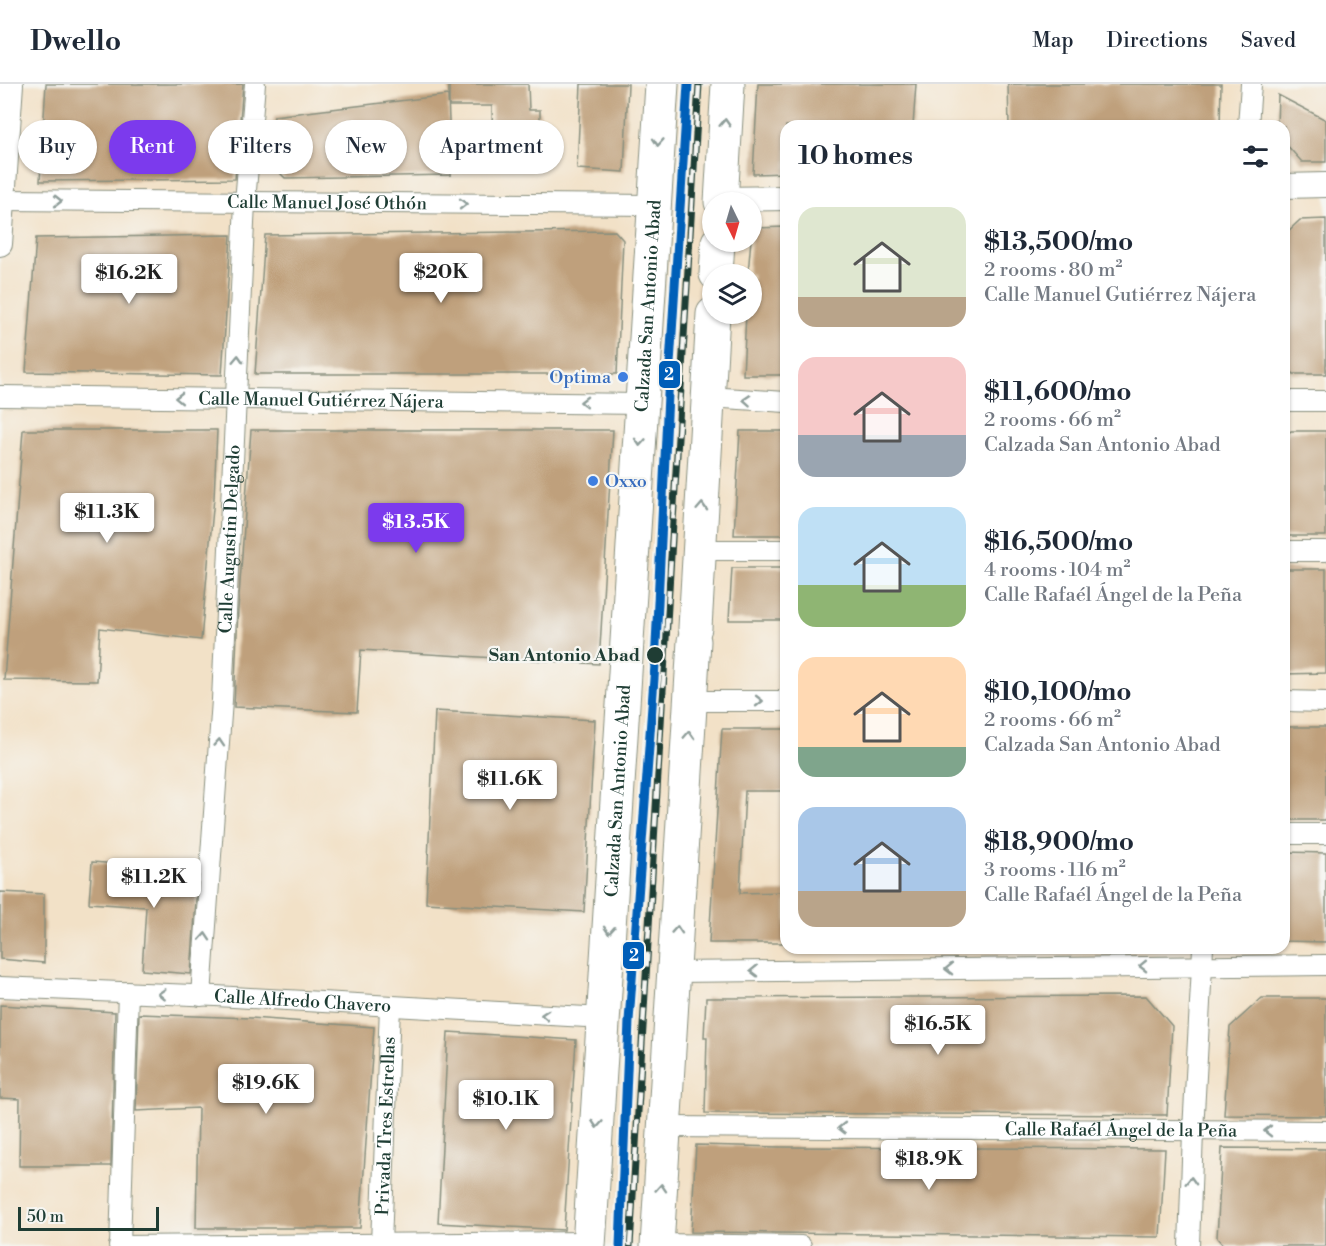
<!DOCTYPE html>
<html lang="en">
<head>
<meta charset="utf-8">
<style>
  body { margin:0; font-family:"Libre Bodoni",serif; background:#f2f2f3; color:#1f2937; height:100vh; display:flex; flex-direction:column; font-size:22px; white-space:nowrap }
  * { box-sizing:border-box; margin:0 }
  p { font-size:20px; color:#747a83 }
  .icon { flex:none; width:33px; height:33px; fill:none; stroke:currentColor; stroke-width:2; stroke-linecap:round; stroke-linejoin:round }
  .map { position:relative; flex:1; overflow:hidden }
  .side { position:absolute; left:780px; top:36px; width:510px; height:834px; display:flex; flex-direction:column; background:#fff; border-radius:18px; box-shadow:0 2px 4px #0004 }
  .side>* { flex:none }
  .top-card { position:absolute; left:18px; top:36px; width:570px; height:54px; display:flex; gap:12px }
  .needle { width:39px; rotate:175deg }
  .fabs { position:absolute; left:702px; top:108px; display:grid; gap:12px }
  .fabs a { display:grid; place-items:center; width:60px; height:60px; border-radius:50%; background:#fff; box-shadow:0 2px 4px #0004; font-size:30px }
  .scale { position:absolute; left:18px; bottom:15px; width:141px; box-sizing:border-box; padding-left:6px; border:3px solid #1f3d34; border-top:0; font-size:16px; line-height:21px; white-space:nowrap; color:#1f3d34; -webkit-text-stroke:4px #f6f6f2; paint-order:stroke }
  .price { position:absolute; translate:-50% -51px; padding:0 14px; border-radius:6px; background:#fff; color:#222; font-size:20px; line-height:39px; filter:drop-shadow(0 2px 3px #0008) }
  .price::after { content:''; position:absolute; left:50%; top:36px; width:18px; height:14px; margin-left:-9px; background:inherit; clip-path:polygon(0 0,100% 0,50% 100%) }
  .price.selected { background:#7c3aed; color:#fff }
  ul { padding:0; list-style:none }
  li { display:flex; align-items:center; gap:18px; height:150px; padding:0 18px }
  li span { display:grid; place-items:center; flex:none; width:168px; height:120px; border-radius:18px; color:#555 }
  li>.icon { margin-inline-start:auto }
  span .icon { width:72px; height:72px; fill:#fffc; stroke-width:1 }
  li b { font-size:26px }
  h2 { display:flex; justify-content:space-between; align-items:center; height:72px; padding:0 18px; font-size:26px }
  .tag { padding:0 21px; border-radius:27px; background:#fff; box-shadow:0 2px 4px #0004; font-size:21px; line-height:54px }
  .tag.selected { background:#7c3aed; color:#fff }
  header { display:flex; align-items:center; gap:36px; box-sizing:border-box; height:84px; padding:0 30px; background:#fff; border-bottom:2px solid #e0e1e3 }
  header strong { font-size:28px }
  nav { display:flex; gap:33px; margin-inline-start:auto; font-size:21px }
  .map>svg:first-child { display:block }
</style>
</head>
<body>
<header>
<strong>Dwello</strong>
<nav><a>Map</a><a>Directions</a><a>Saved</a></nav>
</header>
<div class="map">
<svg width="1326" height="1162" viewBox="0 0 1326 1162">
  <rect width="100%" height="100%" fill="#f6f6f2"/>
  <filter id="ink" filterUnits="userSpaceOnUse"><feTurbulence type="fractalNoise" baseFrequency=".0167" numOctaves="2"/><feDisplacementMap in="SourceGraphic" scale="12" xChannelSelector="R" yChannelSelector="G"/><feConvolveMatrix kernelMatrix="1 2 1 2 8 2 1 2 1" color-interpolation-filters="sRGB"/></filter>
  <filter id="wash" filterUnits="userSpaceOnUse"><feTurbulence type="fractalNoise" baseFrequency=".008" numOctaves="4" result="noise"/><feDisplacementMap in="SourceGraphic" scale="24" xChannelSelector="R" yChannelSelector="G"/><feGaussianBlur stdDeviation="1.35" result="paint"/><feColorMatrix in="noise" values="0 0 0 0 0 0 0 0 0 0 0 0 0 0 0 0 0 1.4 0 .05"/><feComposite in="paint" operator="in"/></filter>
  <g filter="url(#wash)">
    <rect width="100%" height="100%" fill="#f2e1c7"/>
    <g id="blocks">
      <!-- building -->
      <path fill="#bfa07c" d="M46,0h197l-8,95 -195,2z
        M449,0h79l1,26h11v26l-12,1 1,27 -36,1 -1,-59h-43z
        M581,0h47l-4,88 -47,-3z
        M758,0h158l-3,42h-127v47l-33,1z
        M1008,0h213l-1,42h-211z
        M448,11l3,80 -166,3 -15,-15 4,-47z
        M1278,11l48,25v42h-24l-18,-20v-16h-7z
        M1326,135v155h-32l-10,-9v-130l16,-15z
        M786,143v148h-43l3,-61h6v-40h-4l4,-46z
        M615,147l8,9 -6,134h-362l10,-139z
        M231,151l-9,140 -196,-3 10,-134z
        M23,346h194l-3,68 -13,142 -101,-12 -3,53 -93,-1z
        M251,346h362l-14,234 -238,-14 -4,62 -123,-5 4,-97z
        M740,347h46v104h-52z
        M1291,347h35v105h-42v-99z
        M732,484h54v52h-57z
        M1284,485h42v104l-42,1z
        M435,627l160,9 -11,192 -158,-9z
        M1284,643h42v93h-42z
        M722,645h64v62h-41l-5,102 46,-1v51h-77z
        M1284,768l42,1v89l-42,-1z
        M92,778l106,8 -7,104 -49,-4 4,-63 -57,-4z
        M0,808l44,2v69l-44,-4z
        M1146,912l26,30 -5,89 -462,-2 2,-76h-3l2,-39z
        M1262,914h64v118l-102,-1 6,-88z
        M0,921l115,7 -4,154h-92l1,-67 -20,-1z
        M139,930l112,4 123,9 -14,201h-164l2,-120 -62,3z
        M448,948l128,8 -12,190 -126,-7z
        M696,1061l84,2 385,2 -5,88 -469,-5z
        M1222,1064l104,1v97h-102l-7,-8z"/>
    </g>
  </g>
  <g filter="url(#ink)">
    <use href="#blocks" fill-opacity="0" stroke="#888f7e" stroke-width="1.5"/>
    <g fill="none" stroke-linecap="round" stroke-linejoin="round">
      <!-- minor casing -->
      <g stroke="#888f7e" stroke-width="22">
        <g id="minor">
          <path d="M1248,42l3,-42"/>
          <path id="s1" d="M0,116l655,5"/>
          <path id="s2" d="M0,312l642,8"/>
          <path d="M708,313l78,5"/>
          <path d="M1284,317h42"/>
          <path d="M699,466h87"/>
          <path d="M1284,467h42"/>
          <path d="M691,617h95"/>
          <path d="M1284,617l42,1"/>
          <path d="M1284,750h42"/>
          <path d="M674,888l652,-7"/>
          <path id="s3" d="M0,903l216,9 388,22"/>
          <path id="s4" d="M201,912l21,-296 23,-498 10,-118"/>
          <path id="s5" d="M665,1043l661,4"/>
          <path id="s6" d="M381,1160l9,-238"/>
          <path d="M657,1160l144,2"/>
          <path d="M119,1162l471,-4"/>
          <path d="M120,1162l8,-254"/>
          <path d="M1189,1162l4,-115 10,-183"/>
        </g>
      </g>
      <!-- tertiary casing -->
      <g stroke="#888f7e" stroke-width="26">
        <path id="tertiary" d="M1284,102l42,-1
          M721,115l65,-1
          M0,160l11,-160"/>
      </g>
      <!-- trunk casing -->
      <g stroke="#888f7e" stroke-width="35">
        <g id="trunk">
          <path d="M721,118l7,-118"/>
          <path d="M716,190l2,-32"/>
          <path d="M695,544l18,-314"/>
          <path id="s7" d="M589,1162l73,-1162"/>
          <path d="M657,1162l37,-605"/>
        </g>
      </g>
      <!-- minor -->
      <use href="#minor" stroke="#fff" stroke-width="20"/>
      <!-- tertiary -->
      <use href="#tertiary" stroke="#fff" stroke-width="24"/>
      <!-- trunk -->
      <use href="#trunk" stroke="#fff" stroke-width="33"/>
      <!-- rail casing -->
      <g stroke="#1f3d34" stroke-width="7">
        <path id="rail" d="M630,1162l69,-1162"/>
      </g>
      <!-- rail -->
      <use href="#rail" stroke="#f6f6f2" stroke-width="4.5" stroke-dasharray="14" stroke-linecap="butt"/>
      <!-- metro-1 casing -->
      <g stroke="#f6f6f2" stroke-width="14">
        <path id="metro-1" d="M620,1162l9,-225 26,-356 13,-270 20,-311"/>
      </g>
      <!-- metro-1 -->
      <use href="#metro-1" stroke="#005eb8" stroke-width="9"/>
    </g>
    <!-- one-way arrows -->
    <defs><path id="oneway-chevron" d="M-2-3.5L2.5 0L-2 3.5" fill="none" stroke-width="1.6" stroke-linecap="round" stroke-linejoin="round" transform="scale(1.5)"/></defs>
    <g stroke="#8f9e9a">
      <use href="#oneway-chevron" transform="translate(725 39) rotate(-87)"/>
      <use href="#oneway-chevron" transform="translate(658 58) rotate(94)"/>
      <use href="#oneway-chevron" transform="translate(58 117)"/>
      <use href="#oneway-chevron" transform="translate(463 120)"/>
      <use href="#oneway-chevron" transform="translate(238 275) rotate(-88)"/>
      <use href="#oneway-chevron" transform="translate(179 314) rotate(-179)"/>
      <use href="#oneway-chevron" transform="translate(747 316) rotate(-176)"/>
      <use href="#oneway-chevron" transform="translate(584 318) rotate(-179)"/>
      <use href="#oneway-chevron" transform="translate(640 358) rotate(94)"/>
      <use href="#oneway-chevron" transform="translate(702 423) rotate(-87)"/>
      <use href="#oneway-chevron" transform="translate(759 617)"/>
      <use href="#oneway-chevron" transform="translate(689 651) rotate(-87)"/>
      <use href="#oneway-chevron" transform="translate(219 659) rotate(-86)"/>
      <use href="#oneway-chevron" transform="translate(609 846) rotate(94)"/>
      <use href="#oneway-chevron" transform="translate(677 846) rotate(-86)"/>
      <use href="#oneway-chevron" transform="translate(205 853) rotate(-86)"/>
      <use href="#oneway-chevron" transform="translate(1143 882) rotate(179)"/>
      <use href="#oneway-chevron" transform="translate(949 885) rotate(179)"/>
      <use href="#oneway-chevron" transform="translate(754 887) rotate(179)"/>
      <use href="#oneway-chevron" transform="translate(162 910) rotate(-177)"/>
      <use href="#oneway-chevron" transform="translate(545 931) rotate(-177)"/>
      <use href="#oneway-chevron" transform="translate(597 1040) rotate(94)"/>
      <use href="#oneway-chevron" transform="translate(842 1044) rotate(-180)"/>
      <use href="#oneway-chevron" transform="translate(1268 1047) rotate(180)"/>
      <use href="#oneway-chevron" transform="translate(1191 1097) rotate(-88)"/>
      <use href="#oneway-chevron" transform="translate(661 1104) rotate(-86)"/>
    </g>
  </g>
  <!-- markers -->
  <g fill="#3f7fe0" stroke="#f6f6f2" stroke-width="2">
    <circle cx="623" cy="293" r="6"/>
    <circle cx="593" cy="397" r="6"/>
  </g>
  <circle fill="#1f3d34" stroke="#f6f6f2" stroke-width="2" cx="655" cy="571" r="9"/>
  <g text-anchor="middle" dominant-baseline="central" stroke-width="4.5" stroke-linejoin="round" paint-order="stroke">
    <!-- street labels -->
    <g font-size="18" fill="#1f3d34" stroke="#f6f6f2">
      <text stroke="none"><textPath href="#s1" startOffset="327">Calle Manuel José Othón</textPath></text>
      <text stroke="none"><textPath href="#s7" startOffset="942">Calzada San Antonio Abad</textPath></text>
      <text stroke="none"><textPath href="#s2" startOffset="321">Calle Manuel Gutiérrez Nájera</textPath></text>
      <text stroke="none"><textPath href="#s4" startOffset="458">Calle Augustin Delgado</textPath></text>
      <text stroke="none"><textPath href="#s7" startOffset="456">Calzada San Antonio Abad</textPath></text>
      <text stroke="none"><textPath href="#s3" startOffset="303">Calle Alfredo Chavero</textPath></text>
      <text stroke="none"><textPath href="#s6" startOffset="118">Privada Tres Estrellas</textPath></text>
      <text stroke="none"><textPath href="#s5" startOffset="456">Calle Rafaél Ángel de la Peña</textPath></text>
    </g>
    <!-- shop labels -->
    <g font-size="18" fill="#366cbe" stroke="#f6f6f2" text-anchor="end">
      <text x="611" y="293">Optima</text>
      <text x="605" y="397" text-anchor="start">Oxxo</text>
    </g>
    <!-- stop labels -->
    <g font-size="18" font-weight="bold" fill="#1f3d34" stroke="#f6f6f2" text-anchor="end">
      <text x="640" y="571">San Antonio Abad</text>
    </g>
  </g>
  <g stroke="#f6f6f2" stroke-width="2">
    <rect x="658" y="276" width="23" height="29" rx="6" fill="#005eb8"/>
    <rect x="622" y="857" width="23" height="29" rx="6" fill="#005eb8"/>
  </g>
  <g font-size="16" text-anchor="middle" font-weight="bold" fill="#fff">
    <text x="669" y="296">2</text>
    <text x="634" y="877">2</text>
  </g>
</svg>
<div class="fabs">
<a><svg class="needle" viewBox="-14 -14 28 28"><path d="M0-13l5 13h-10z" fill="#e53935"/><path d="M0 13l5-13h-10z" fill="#747a83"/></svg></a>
<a><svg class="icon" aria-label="layers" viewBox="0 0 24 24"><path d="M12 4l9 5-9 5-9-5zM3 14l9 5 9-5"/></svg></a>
</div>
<div class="scale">50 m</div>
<b class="price" style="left:441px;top:220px">$20K</b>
<b class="price" style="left:129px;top:221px">$16.2K</b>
<b class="price" style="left:107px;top:460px">$11.3K</b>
<b class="price selected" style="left:416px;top:470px">$13.5K</b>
<b class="price" style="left:510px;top:727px">$11.6K</b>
<b class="price" style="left:154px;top:825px">$11.2K</b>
<b class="price" style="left:938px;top:972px">$16.5K</b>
<b class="price" style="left:266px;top:1031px">$19.6K</b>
<b class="price" style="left:506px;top:1047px">$10.1K</b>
<b class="price" style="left:929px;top:1107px">$18.9K</b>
<div class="top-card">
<a class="tag">Buy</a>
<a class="tag selected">Rent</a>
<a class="tag">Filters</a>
<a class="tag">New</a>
<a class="tag">Apartment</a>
</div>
<section class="side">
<h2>10 homes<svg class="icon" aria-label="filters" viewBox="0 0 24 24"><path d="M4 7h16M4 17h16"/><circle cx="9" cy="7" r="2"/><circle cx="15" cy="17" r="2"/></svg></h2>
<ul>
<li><span style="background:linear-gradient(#dfe7d0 75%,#b9a48a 0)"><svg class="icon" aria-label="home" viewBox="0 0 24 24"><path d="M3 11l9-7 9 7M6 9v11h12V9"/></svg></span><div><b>$13,500/mo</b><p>2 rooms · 80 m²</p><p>Calle Manuel Gutiérrez Nájera</p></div></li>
<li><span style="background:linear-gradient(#f6c9c9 65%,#9aa5b1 0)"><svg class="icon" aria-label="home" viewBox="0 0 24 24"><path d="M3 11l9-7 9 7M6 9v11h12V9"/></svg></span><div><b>$11,600/mo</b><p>2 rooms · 66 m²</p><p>Calzada San Antonio Abad</p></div></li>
<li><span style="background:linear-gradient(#bfe0f5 65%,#8fb573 0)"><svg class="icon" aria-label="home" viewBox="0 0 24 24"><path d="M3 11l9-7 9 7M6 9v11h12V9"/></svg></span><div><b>$16,500/mo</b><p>4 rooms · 104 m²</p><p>Calle Rafaél Ángel de la Peña</p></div></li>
<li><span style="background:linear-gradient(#ffd9b3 75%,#7fa58c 0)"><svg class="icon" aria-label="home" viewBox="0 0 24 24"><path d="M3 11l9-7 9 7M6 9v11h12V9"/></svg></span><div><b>$10,100/mo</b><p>2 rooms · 66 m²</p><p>Calzada San Antonio Abad</p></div></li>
<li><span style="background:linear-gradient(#a9c7e8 70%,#b9a48a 0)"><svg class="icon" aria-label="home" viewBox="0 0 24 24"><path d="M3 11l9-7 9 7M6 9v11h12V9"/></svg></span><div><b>$18,900/mo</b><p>3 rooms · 116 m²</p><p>Calle Rafaél Ángel de la Peña</p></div></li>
</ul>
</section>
</div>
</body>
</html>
